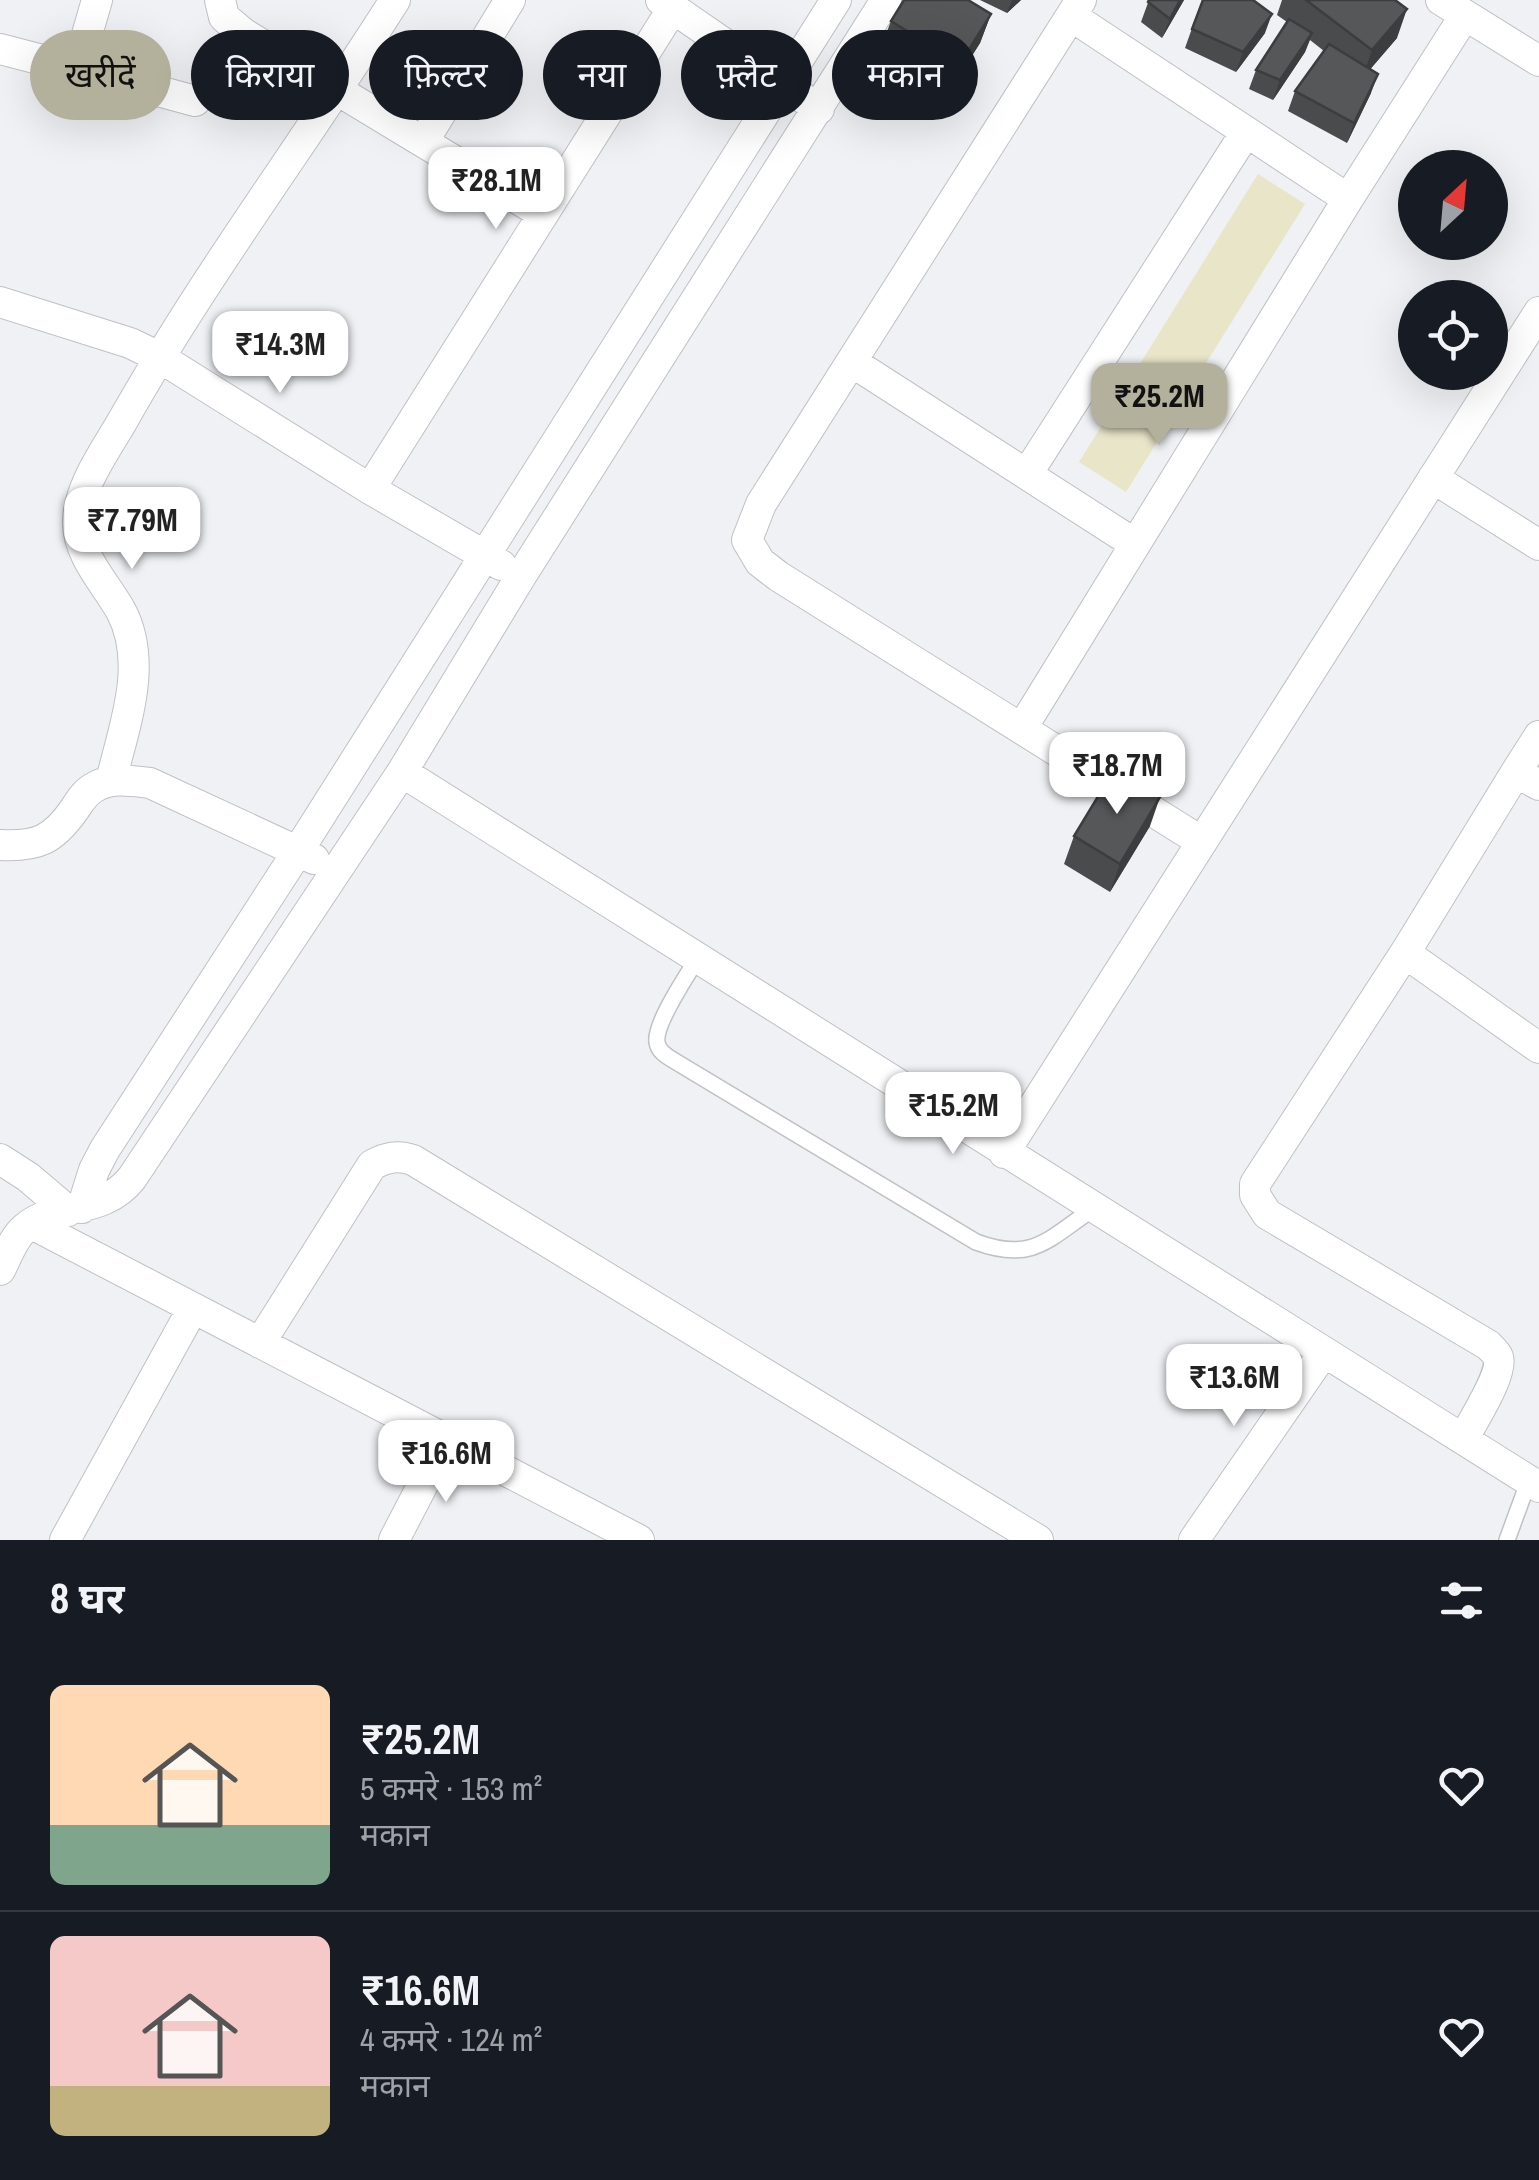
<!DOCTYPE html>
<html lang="hi">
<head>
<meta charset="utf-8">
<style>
  body { margin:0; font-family:"Archivo Narrow","Noto Sans Devanagari",sans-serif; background:#242831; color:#f1f3f6; height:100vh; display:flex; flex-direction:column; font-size:38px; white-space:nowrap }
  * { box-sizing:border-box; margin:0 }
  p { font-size:32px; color:#9ea1a6 }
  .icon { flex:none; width:55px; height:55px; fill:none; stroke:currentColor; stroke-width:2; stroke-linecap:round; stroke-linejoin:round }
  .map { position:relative; height:1540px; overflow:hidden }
  .side { display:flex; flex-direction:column; background:#171b24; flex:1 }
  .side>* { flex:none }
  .banner { position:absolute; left:30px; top:30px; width:1000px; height:90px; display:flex; gap:20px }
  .needle { width:65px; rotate:26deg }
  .buttons { position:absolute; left:1398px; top:150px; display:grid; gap:20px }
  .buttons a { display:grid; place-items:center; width:110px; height:110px; border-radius:50%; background:#171b24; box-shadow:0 10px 40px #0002; font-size:50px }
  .price { position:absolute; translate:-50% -85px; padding:0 22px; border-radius:20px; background:#fff; color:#222; font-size:32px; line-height:65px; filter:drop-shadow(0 2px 5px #0008) }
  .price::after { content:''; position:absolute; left:50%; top:60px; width:30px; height:22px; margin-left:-15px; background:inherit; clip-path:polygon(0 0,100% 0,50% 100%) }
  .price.current { background:#b3b09b; color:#111 }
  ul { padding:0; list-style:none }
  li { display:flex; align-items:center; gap:30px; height:250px; padding:0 50px }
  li+li { border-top:2px solid #363941 }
  li span { display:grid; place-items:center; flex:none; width:280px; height:200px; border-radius:15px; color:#555 }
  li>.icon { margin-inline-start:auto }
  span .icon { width:120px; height:120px; fill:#fffc; stroke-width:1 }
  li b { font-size:42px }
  h2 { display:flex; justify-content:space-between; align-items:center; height:120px; padding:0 50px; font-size:42px }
  .chip { padding:0 35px; border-radius:45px; background:#171b24; box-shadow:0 10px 40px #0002; font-size:35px; line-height:90px }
  .chip.current { background:#b3b09b; color:#111 }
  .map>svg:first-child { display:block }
</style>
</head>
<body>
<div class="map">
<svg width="1539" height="1540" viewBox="0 0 1539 1540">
  <rect width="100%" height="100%" fill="#eff1f4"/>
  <!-- green -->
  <path fill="#e9e5c9" d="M1258,174l47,30 -179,288 -47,-30z"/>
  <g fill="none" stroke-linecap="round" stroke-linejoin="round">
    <!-- service casing -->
    <g stroke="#bfc1c4" stroke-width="18">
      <path id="service" d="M697,959c-10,17 -43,65 -40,83 1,9 9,14 16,18l303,182c57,21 72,-3 117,-33
        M1507,1540l22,-60"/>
    </g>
    <!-- minor casing -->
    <g stroke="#bfc1c4" stroke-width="32">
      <path id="minor" d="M97,0l-20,69 118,32
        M220,0l4,17 19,16 180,109
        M510,0l-87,142 120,72
        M661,0l158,109
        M1081,0l-320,504 -14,36 13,22 18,14 424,266
        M1441,0l98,61
        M1071,16l277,183 117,-184
        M0,49l77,20
        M0,302l130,41 29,14 211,132 131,76
        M852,362l283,182
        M1027,474l219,-342
        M1433,478l106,67
        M370,489l303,-481
        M1022,728l326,-529
        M402,772l1137,715
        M1516,772l23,-36
        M111,781c13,-55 38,-117 10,-170 -15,-27 -42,-54 -43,-87 -1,-36 28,-74 45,-104 82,-145 183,-279 272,-420
        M0,845c37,2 53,-5 74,-35 6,-9 11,-18 21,-23 17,-10 36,-6 55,-4l164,76
        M1405,953l134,95
        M1004,1153l535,-841
        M0,1159l28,18 40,34
        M82,1208l12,-38 11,-21 193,-298 538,-851
        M32,1224l607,316
        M0,1270c7,-13 13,-32 25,-42 32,-27 77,-12 107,-50l270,-406 119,-196 365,-576
        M260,1343l112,-178c15,-8 25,-10 41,-5l625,380
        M1464,1438c8,-16 40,-65 34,-81 -2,-5 -7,-9 -10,-12l-221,-131 -12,-19v-11l150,-231 111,-181 23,13
        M65,1540l128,-232
        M394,1540l51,-98
        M1194,1540l130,-188"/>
    </g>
    <!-- service -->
    <use href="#service" stroke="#fff" stroke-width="15"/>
    <!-- minor -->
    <use href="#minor" stroke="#fff" stroke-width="30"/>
  </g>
  <!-- wall -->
  <path fill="#494b4d" d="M980,0h41l-14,13z
    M1149,0h35l-22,38 -21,-16z
    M1202,0l63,33 -29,39 -51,-24z
    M1282,0h113l2,38 -27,31 1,24 -24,50 -59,-32 7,-20 29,-40 -14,-11 -5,12 -32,48 -24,-11 7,-19 31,-48 -10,-7z
    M991,14l-11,29 -31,49 -69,-42 11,-29z
    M1150,826l-40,66 -46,-28 10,-28z"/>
  <!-- shaded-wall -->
  <path fill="#3c3d3e" d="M1012,0h9l-14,13z
    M1180,0h4l-22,38 8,-19z
    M1407,9l-10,29 -35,41 10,-29z
    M991,14l-11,29 -31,49 11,-28z
    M1272,14l-7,19 -29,39 7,-20z
    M1312,33l-7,19 -32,48 7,-20z
    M1378,74l-7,19 -24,50 7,-20z
    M1160,797l-10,29 -40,66 10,-28z"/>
  <!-- building -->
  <path fill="#555759" stroke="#3c3d3e" stroke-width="2.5" d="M904,0h64l23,14 -31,50 -69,-43z
    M1149,0h31l-10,19 -22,-17z
    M1203,0h50l19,14 -29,38 -51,-23z
    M1306,0h89l12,9 -35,41z
    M1289,19l23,14 -32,47 -24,-10z
    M1329,44l49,30 -24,49 -59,-32z
    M1114,770l46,27 -40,67 -46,-28z"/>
</svg>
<div class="buttons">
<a><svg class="needle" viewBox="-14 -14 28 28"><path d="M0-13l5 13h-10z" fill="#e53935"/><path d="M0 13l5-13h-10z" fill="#9ea1a6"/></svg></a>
<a><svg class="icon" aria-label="locate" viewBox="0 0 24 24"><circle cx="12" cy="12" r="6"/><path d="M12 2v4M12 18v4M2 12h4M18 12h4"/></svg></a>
</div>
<b class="price" style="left:496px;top:232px">₹28.1M</b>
<b class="price" style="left:280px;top:396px">₹14.3M</b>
<b class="price current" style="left:1159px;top:448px">₹25.2M</b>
<b class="price" style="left:132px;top:572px">₹7.79M</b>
<b class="price" style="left:1117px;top:817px">₹18.7M</b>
<b class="price" style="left:953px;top:1157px">₹15.2M</b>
<b class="price" style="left:1234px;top:1429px">₹13.6M</b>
<b class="price" style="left:446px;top:1505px">₹16.6M</b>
<div class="banner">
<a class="chip current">खरीदें</a>
<a class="chip">किराया</a>
<a class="chip">फ़िल्टर</a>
<a class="chip">नया</a>
<a class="chip">फ़्लैट</a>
<a class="chip">मकान</a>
</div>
</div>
<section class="side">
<h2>8 घर<svg class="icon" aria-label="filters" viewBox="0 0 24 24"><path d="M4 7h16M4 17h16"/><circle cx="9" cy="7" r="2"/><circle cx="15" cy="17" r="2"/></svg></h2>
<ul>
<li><span style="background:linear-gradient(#ffd9b3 70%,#7fa58c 0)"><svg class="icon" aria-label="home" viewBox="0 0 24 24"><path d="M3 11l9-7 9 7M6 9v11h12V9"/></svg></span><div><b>₹25.2M</b><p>5 कमरे · 153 m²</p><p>मकान</p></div><svg class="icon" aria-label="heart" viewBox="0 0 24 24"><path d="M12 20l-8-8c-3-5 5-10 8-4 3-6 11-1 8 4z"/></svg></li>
<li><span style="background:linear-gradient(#f6c9c9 75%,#c2b280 0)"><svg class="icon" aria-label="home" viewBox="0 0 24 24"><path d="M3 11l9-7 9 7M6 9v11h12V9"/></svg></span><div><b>₹16.6M</b><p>4 कमरे · 124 m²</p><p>मकान</p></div><svg class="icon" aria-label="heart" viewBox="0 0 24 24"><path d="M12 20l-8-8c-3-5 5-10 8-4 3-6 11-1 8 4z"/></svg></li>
</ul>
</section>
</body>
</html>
